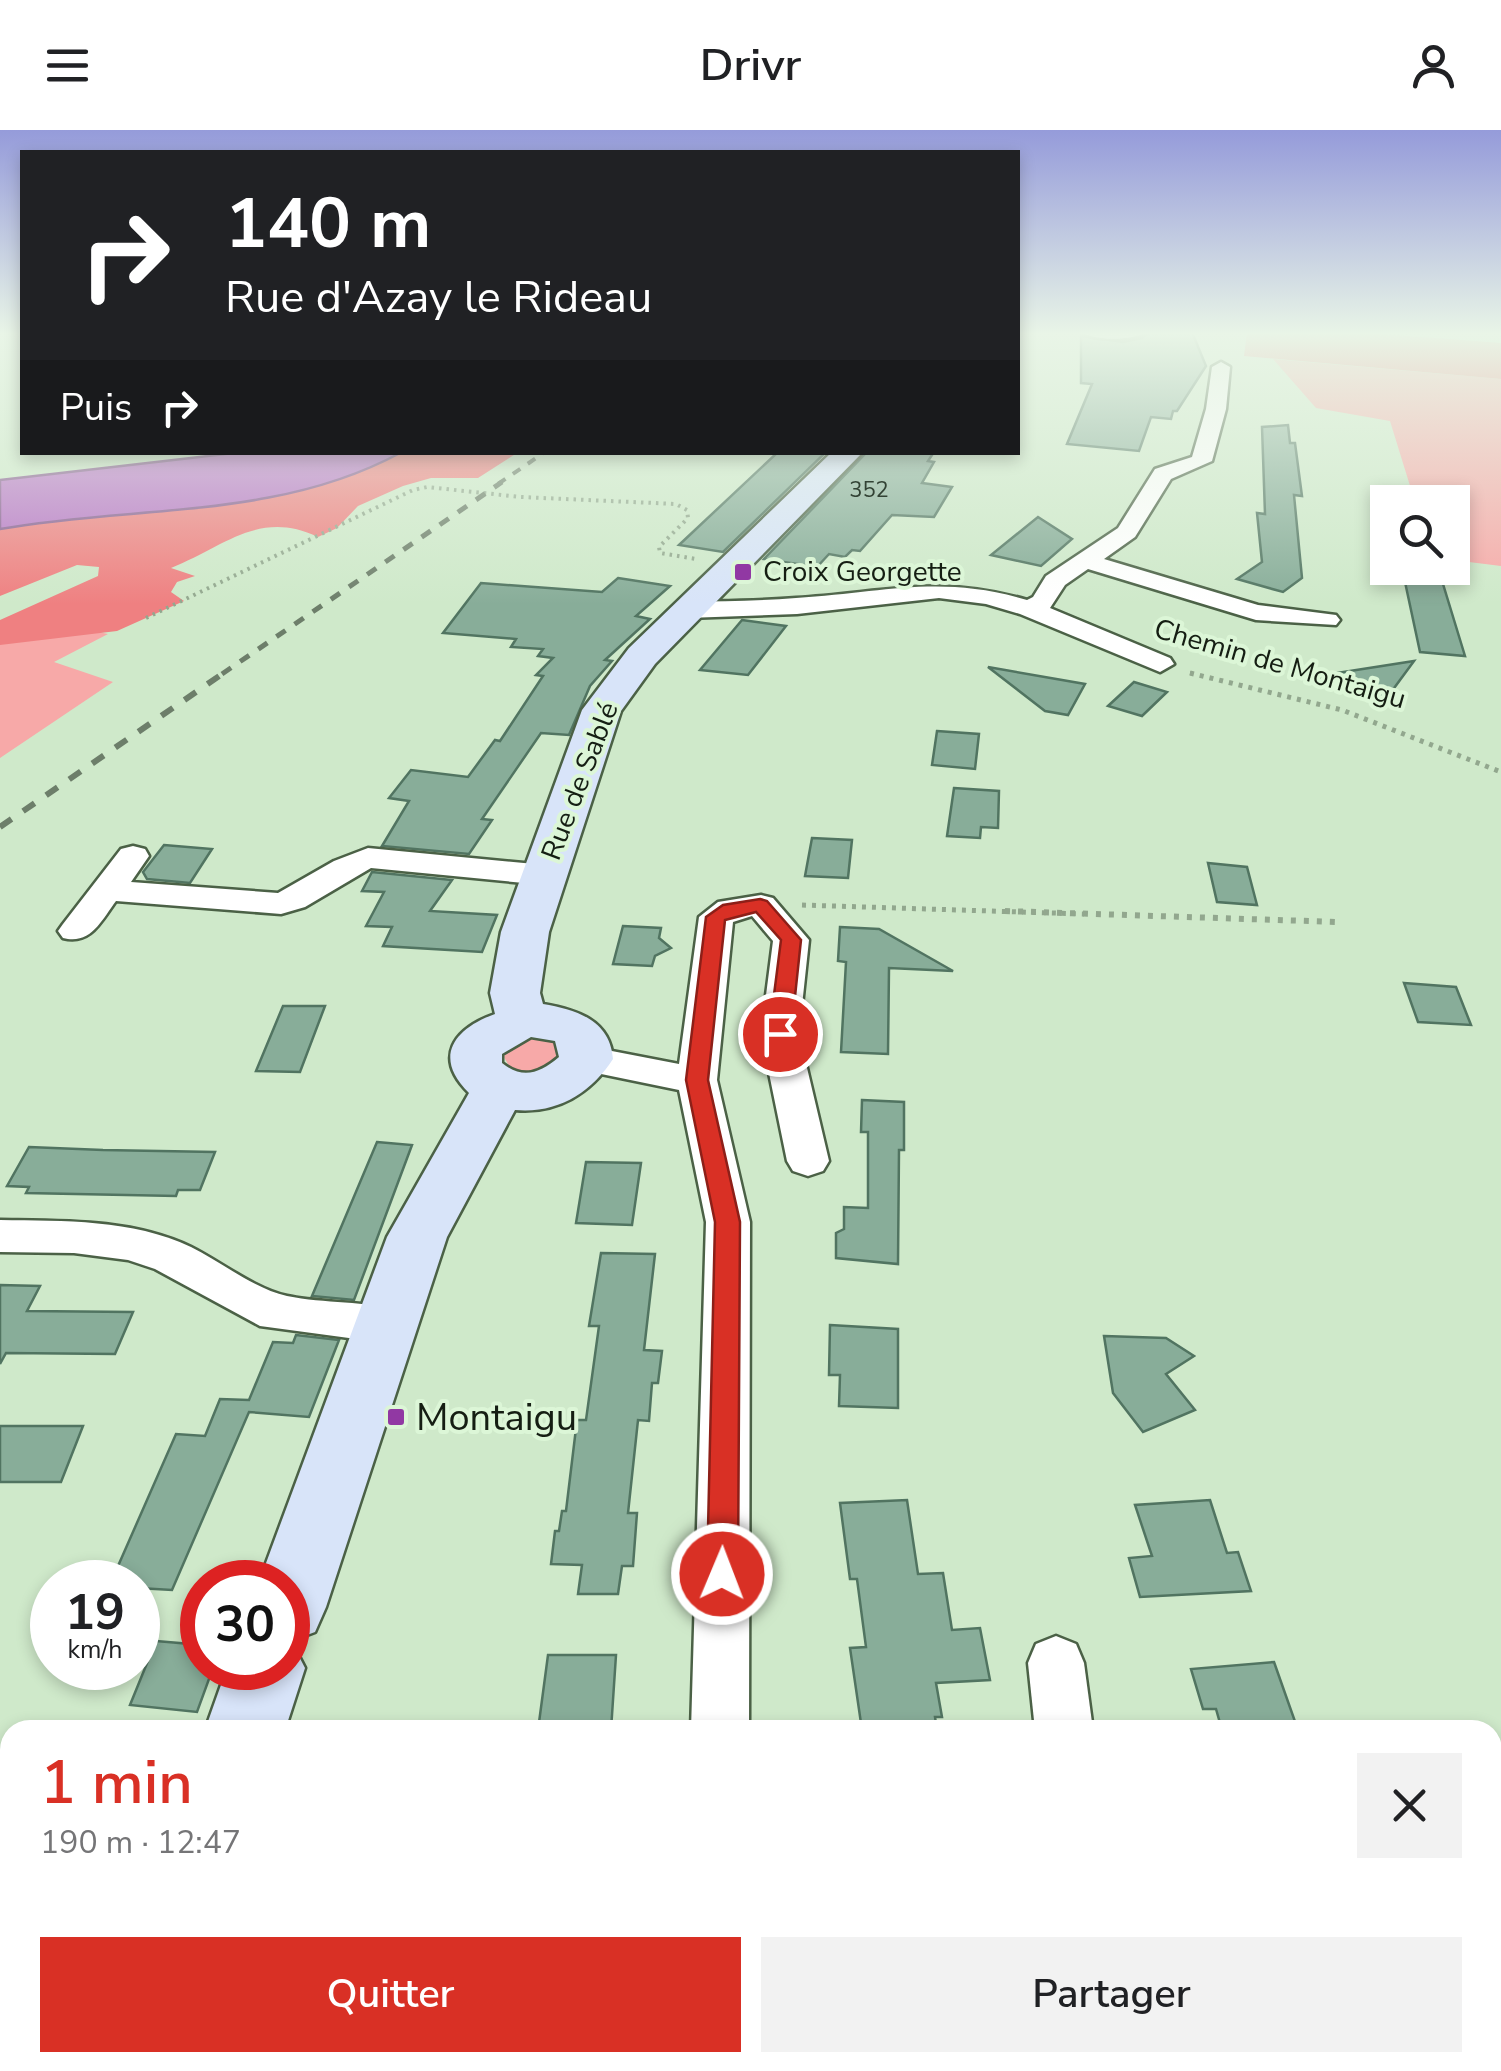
<!DOCTYPE html>
<html lang="fr">
<head>
<meta charset="utf-8">
<style>
  body { margin:0; font-family:"Nunito Sans",sans-serif; background:#f2f2f2; color:#202124; height:100vh; display:flex; flex-direction:column; font-size:38px; white-space:nowrap }
  * { box-sizing:border-box; margin:0 }
  p { font-size:32px; color:#757577 }
  .icon { flex:none; width:55px; height:55px; fill:none; stroke:currentColor; stroke-width:2; stroke-linecap:round; stroke-linejoin:round }
  .map { position:relative; flex:1; overflow:hidden }
  .panel { position:absolute; left:0px; top:1590px; width:1502px; height:352px; display:flex; flex-direction:column; background:#fff; border-radius:30px 30px 0 0; box-shadow:0 5px 15px #0003 }
  .panel>* { flex:none }
  .guide { position:absolute; left:20px; top:20px; width:1000px; height:305px; border-radius:0px; box-shadow:0 5px 15px #0003; background:#202124; color:#fff; overflow:hidden }
  .fabs { position:absolute; left:1370px; top:355px; display:grid; gap:20px }
  .fabs a { display:grid; place-items:center; width:100px; height:100px; border-radius:0px; background:#fff; box-shadow:0 5px 15px #0003; font-size:50px }
  .speed { position:absolute; left:30px; top:1430px; display:flex; gap:20px; font-size:50px; font-weight:700; text-align:center }
  .speed>* { display:grid; place-content:center; width:130px; height:130px; border-radius:50%; background:#fff; box-shadow:0 5px 15px #0003; line-height:1 }
  .speed small { font-size:25px; font-weight:400 }
  .speed .limit { border:15px solid #d22; background:#fff; color:#111 }
  .pin { position:absolute; display:grid; place-items:center; width:85px; height:85px; color:#fff; margin:-42px; border:5px solid #fff; border-radius:50%; box-shadow:0 2px 10px #0007 }
  .me { position:absolute; width:110px; margin:-55px; rotate:1deg; stroke-linejoin:round; filter:drop-shadow(0 0 8px #0008) }
  .turn { display:flex; align-items:center; gap:35px; height:210px; padding:0 40px; font-size:45px }
  .turn .icon { width:130px; height:130px; stroke-width:2.5 }
  .turn b { display:block; font-size:70px; line-height:85px }
  .then { display:flex; align-items:center; height:95px; padding:0 40px; background:#0003; gap:20px; font-size:38px }
  .round { display:grid; place-items:center; flex:none; width:105px; height:105px; border-radius:0px; background:#f2f2f2 }
  .overview { display:flex; align-items:center; justify-content:space-between; height:170px; padding:0 40px }
  h1 { font-size:60px; font-weight:600; line-height:75px; color:#d93025 }
  .button { display:flex; gap:20px; margin-top:auto; padding:20px 40px }
  .button a { flex:1; height:115px; border-radius:0px; background:#d93025; color:#fff; font-size:40px; font-weight:600; line-height:115px; text-align:center }
  .button a+a { background:#f2f2f2; color:#202124 }
  header { display:flex; justify-content:space-between; align-items:center; height:130px; padding:0 40px; background:#fff; font-size:45px; font-weight:600 }
  .map>svg:first-child { display:block }
</style>
</head>
<body>
<header><svg class="icon" aria-label="menu" viewBox="0 0 24 24"><path d="M4 6h16M4 12h16M4 18h16"/></svg>Drivr<svg class="icon" aria-label="person" viewBox="0 0 24 24"><circle cx="12" cy="8" r="4"/><path d="M4 21q1-7 8-7t8 7"/></svg></header>
<div class="map">
<svg width="1501" height="1941" viewBox="0 0 1501 1941">
  <rect width="100%" height="100%" fill="#cfe9ca"/>
  <g fill="#f7a9a8">
    <polygon points="1273,229 1501,249 1501,436 1453,430 1452,372 1415,372 1390,291 1316,278"/>
    <polygon points="52,492 108,504 54,532 113,552 0,628 0,499"/>
    <polygon points="535,907 553,910 563,925 536,944 510,938 504,927 506,921"/>
  </g>
  <g fill="#ef8081">
    <polygon points="1247,202 1357,202 1501,213 1501,249 1244,226"/>
    <path d="M 400,323 L 517,323 L 478,348 L 431,348 L 403,356 L 358,376 L 337,398 L 318,407 C 259,379 224,417 171,438 L 195,446 L 177,452 L 171,462 L 184,471 L 117,501 L 0,515 L 0,490 L 98,446 L 99,437 L 77,435 L 0,466 L 0,399 C 36,393 71,386 107,384 C 210,376 307,373 400,323 Z"/>
  </g>
  <path fill="#b875c6" stroke="#875b90" stroke-width="2.5" d="M 234,323 L 400,323 C 276,390 134,375 0,399 L 0,350 Z"/>
  <g fill="#88ad99" stroke="#517461" stroke-width="2.5">
    <polygon points="1149,202 1192,202 1206,236 1177,281 1173,281 1171,289 1151,287 1139,321 1067,314 1092,254 1081,253 1081,206 1123,212 1142,208"/>
    <polygon points="1288,295 1290,313 1295,313 1302,366 1294,365 1302,448 1283,462 1237,449 1262,432 1257,383 1265,384 1262,297"/>
    <polygon points="778,322 826,322 723,422 679,415"/>
    <polygon points="867,322 934,322 928,331 934,332 922,353 952,357 934,387 892,385 860,421 852,420 845,427 829,424 817,437 764,429"/>
    <polygon points="1038,387 1072,409 1041,436 991,425"/>
    <polygon points="1402,438 1439,441 1465,526 1420,522"/>
    <polygon points="618,448 670,456 636,486 650,489 605,530 612,531 590,556 569,605 541,603 482,689 492,690 469,724 382,716 409,671 389,668 411,640 468,647 495,610 500,611 543,546 536,545 553,528 538,526 543,519 511,517 516,509 443,503 481,453 602,462"/>
    <polygon points="742,490 786,496 748,545 700,540"/>
    <polygon points="1414,531 1386,569 1305,548"/>
    <polygon points="988,537 1085,554 1068,585 1045,581"/>
    <polygon points="1134,552 1167,562 1142,586 1108,576"/>
    <polygon points="937,601 979,604 975,639 932,635"/>
    <polygon points="954,658 999,661 998,698 981,697 980,708 947,706"/>
    <polygon points="812,708 852,710 848,748 805,746"/>
    <polygon points="164,715 212,719 190,753 147,749 143,742"/>
    <polygon points="1208,733 1247,737 1257,775 1217,772"/>
    <polygon points="372,742 452,750 430,781 497,785 482,822 383,816 392,797 366,796 384,762 362,761"/>
    <polygon points="623,796 661,798 659,808 671,818 655,826 652,836 613,834"/>
    <polygon points="840,797 879,799 953,841 889,838 888,924 841,922 846,832 838,831"/>
    <polygon points="1404,853 1456,857 1471,895 1418,892"/>
    <polygon points="283,876 325,876 300,942 256,941"/>
    <polygon points="862,970 904,972 904,1020 899,1020 898,1134 836,1128 836,1103 844,1099 844,1077 868,1078 868,1002 861,1002"/>
    <polygon points="377,1012 412,1015 354,1170 312,1166"/>
    <polygon points="29,1017 103,1020 215,1022 200,1060 178,1060 176,1066 26,1063 29,1057 7,1056"/>
    <polygon points="586,1032 641,1033 632,1095 576,1093"/>
    <polygon points="601,1123 655,1124 644,1220 662,1221 658,1253 652,1253 649,1291 638,1290 628,1383 637,1383 633,1436 622,1436 618,1464 578,1464 582,1435 551,1434 555,1401 559,1401 562,1381 566,1381 577,1290 586,1290 599,1196 589,1196"/>
    <polygon points="0,1155 40,1156 27,1181 133,1182 115,1224 6,1223 0,1234"/>
    <polygon points="830,1195 898,1199 898,1278 839,1276 840,1245 829,1245"/>
    <polygon points="296,1205 339,1210 309,1287 249,1282 172,1460 138,1458 138,1452 111,1452 176,1304 205,1306 220,1269 249,1270 273,1212 293,1213"/>
    <polygon points="1104,1206 1166,1208 1194,1226 1166,1244 1195,1280 1143,1302 1113,1263"/>
    <polygon points="0,1296 83,1296 61,1352 0,1352"/>
    <polygon points="907,1370 918,1444 943,1443 952,1500 980,1498 990,1550 936,1553 942,1587 935,1587 937,1600 862,1600 850,1518 866,1517 857,1449 850,1449 840,1373"/>
    <polygon points="1210,1370 1227,1423 1238,1422 1251,1461 1140,1467 1129,1428 1152,1426 1135,1375"/>
    <polygon points="156,1511 202,1515 202,1538 213,1538 197,1582 130,1575"/>
    <polygon points="548,1525 616,1525 611,1600 538,1600"/>
    <polygon points="1274,1532 1298,1600 1222,1600 1216,1579 1203,1579 1191,1539"/>
  </g>
  <g fill="none" stroke-linecap="round" stroke-linejoin="round">
    <g stroke="#4b6146" stroke-width="5">
      <g id="street">
        <path d="M 1081,202 L 1146,202 C 1133,211 1094,211 1081,202 Z"/>
        <path d="M 1221,232 L 1230,237 L 1226,279 L 1212,331 L 1171,349 L 1135,407 L 1104,429 L 1258,475 L 1336,485 L 1340,490 L 1336,495 L 1256,490 L 1088,439 L 1065,455 L 1050,478 L 1170,528 L 1174,534 L 1160,542 L 1020,484 L 986,474 L 939,468 L 797,484 L 687,488 L 674,480 L 687,472 C 723,471 760,471 796,468 C 883,463 939,444 1027,470 L 1033,467 L 1046,446 L 1118,398 L 1155,339 L 1192,327 L 1206,279 L 1212,237 Z"/>
        <path d="M 133,716 L 145,719 L 149,726 L 131,752 L 278,763 L 334,731 L 368,718 L 545,735 L 557,738 L 562,745 L 557,752 L 545,755 L 371,738 L 305,777 L 281,784 L 116,771 C 101,791 91,815 63,808 L 58,801 L 63,794 L 121,719 Z"/>
        <polygon points="761,765 773,768 809,810 799,904 829,1031 823,1041 808,1046 793,1041 787,1031 761,904 773,811 752,786 733,792 717,950 750,1092 749,1600 691,1600 706,1092 679,960 572,938 567,929 572,920 586,916 679,934 699,787 718,772"/>
        <path d="M 0,1090 C 64,1091 132,1089 191,1117 C 221,1132 255,1159 287,1166 C 325,1174 365,1170 402,1182 L 409,1195 L 402,1208 L 386,1213 L 260,1196 L 155,1139 L 128,1130 L 74,1123 L 0,1122 Z"/>
        <polygon points="1056,1506 1076,1514 1084,1533 1093,1600 1035,1600 1028,1533 1036,1514"/>
        <rect x="680" y="1932" width="68" height="9"/>
        <polygon points="954,1932 1030,1932 1026,1941 951,1941"/>
      </g>
    </g>
    <g stroke="#4b6146" stroke-width="5">
      <g id="secondary">
        <path d="M 832,322 L 863,322 L 655,534 L 621,581 L 549,802 L 540,863 L 543,874 C 577,880 610,890 613,929 C 591,963 557,984 515,980 L 447,1107 L 326,1477 L 315,1502 L 291,1511 L 305,1538 L 285,1600 L 205,1600 L 227,1538 L 288,1538 L 288,1452 L 259,1452 L 387,1107 L 469,963 C 433,928 453,899 495,884 L 490,863 L 501,802 L 582,580 L 629,518 ZM 531,907 L 555,911 L 559,927 C 540,943 523,950 502,933 L 502,924 Z"/>
        <polygon points="81,1932 175,1932 172,1941 78,1941"/>
      </g>
    </g>
    <g stroke="#92a78e" stroke-width="4" stroke-dasharray="2.5 5" stroke-linecap="butt">
      <polyline points="146,488 413,360 427,357 521,367 676,374 687,380 688,388 659,417 660,423 696,429"/>
      <polyline points="1190,543 1196,544"/>
    </g>
    <g stroke="#92a78e" stroke-width="5" stroke-dasharray="4 6" stroke-linecap="butt">
      <polyline points="1190,543 1342,580 1501,642"/>
      <polyline points="802,775 1084,784"/>
    </g>
    <polyline stroke="#92a78e" stroke-width="6" stroke-dasharray="5 8" stroke-linecap="butt" points="1005,781 1338,792"/>
    <use href="#street" fill="#fff" fill-rule="evenodd"/>
    <use href="#secondary" fill="#d8e4f9" fill-rule="evenodd"/>
    <polyline stroke="#6d7e6a" stroke-width="4" stroke-dasharray="9 9" stroke-linecap="butt" points="498,354 545,322"/>
    <polyline stroke="#6d7e6a" stroke-width="5" stroke-dasharray="11 11" stroke-linecap="butt" points="222,544 502,352"/>
    <polyline stroke="#6d7e6a" stroke-width="6" stroke-dasharray="14 14" stroke-linecap="butt" points="0,697 225,542"/>
  </g>
  <linearGradient id="sky" x2="0" y2="1"><stop stop-color="#959bda"/><stop offset="0.43" stop-color="#e9f5e7"/><stop offset="1" stop-color="#e9f5e7" stop-opacity="0"/></linearGradient>
  <rect width="1501" height="474" fill="url(#sky)"/>
  <polygon fill="#d93025" stroke="#8d1f18" stroke-width="2.5" points="760,769 767,771 801,810 791,904 780,911 769,904 781,810 756,782 725,790 708,950 740,1092 738,1444 733,1454 722,1458 711,1454 707,1444 715,1092 686,950 706,787 723,775"/>
  <g fill="#9138a3" stroke="#dcf6d7" stroke-width="4">
    <rect x="733" y="432" width="20" height="20" rx="5"/>
    <rect x="386" y="1277" width="20" height="20" rx="5"/>
  </g>
  <g text-anchor="middle" dominant-baseline="central" stroke-width="8" stroke-linejoin="round" paint-order="stroke">
    <g font-size="22" fill="#324234">
      <text x="869" y="360">352</text>
    </g>
    <g font-size="28" fill="#151e13" stroke="#dcf6d7" text-anchor="start">
      <text x="763" y="442">Croix Georgette</text>
    </g>
    <g font-size="28" fill="#151e13" stroke="#dcf6d7">
      <text transform="translate(1280 534) rotate(16)">Chemin de Montaigu</text>
      <text transform="translate(580 651) rotate(-69)">Rue de Sablé</text>
    </g>
    <g font-size="38" fill="#151e13" stroke="#dcf6d7" text-anchor="start">
      <text x="416" y="1287">Montaigu</text>
    </g>
  </g>
</svg>
<div class="fabs">
<a><svg class="icon" aria-label="search" viewBox="0 0 24 24"><circle cx="10" cy="10" r="6"/><path d="M15 15l6 6"/></svg></a>
</div>
<div class="speed"><div>19<small>km/h</small></div><div class="limit">30</div></div>
<div class="pin" style="left:780px;top:904px;background:#d93025"><svg class="icon" aria-label="arrive" viewBox="0 0 24 24"><path d="M6 21V4h12l-3 4 3 4H6"/></svg></div>
<svg class="me" style="left:722px;top:1444px" viewBox="-20 -20 40 40"><circle r="17" fill="#d93025" stroke="#fff" stroke-width="3"/><path d="M0-11L8 9 0 5-8 9z" fill="#fff"/></svg>
<div class="guide">
<div class="turn"><svg class="icon" aria-label="right" viewBox="0 0 24 24"><path d="M7 20v-9h11M14 6l5 5-5 5"/></svg><div><b>140 m</b>Rue d'Azay le Rideau</div></div>
<div class="then">Puis<svg class="icon" aria-label="right" viewBox="0 0 24 24"><path d="M7 20v-9h11M14 6l5 5-5 5"/></svg></div>
</div>
<section class="panel">
<div class="overview"><div><h1>1 min</h1><p>190 m · 12:47</p></div><a class="round"><svg class="icon" aria-label="close" viewBox="0 0 24 24"><path d="M6 6l12 12M18 6L6 18"/></svg></a></div>
<div class="button"><a>Quitter</a><a>Partager</a></div>
</section>
</div>
</body>
</html>
